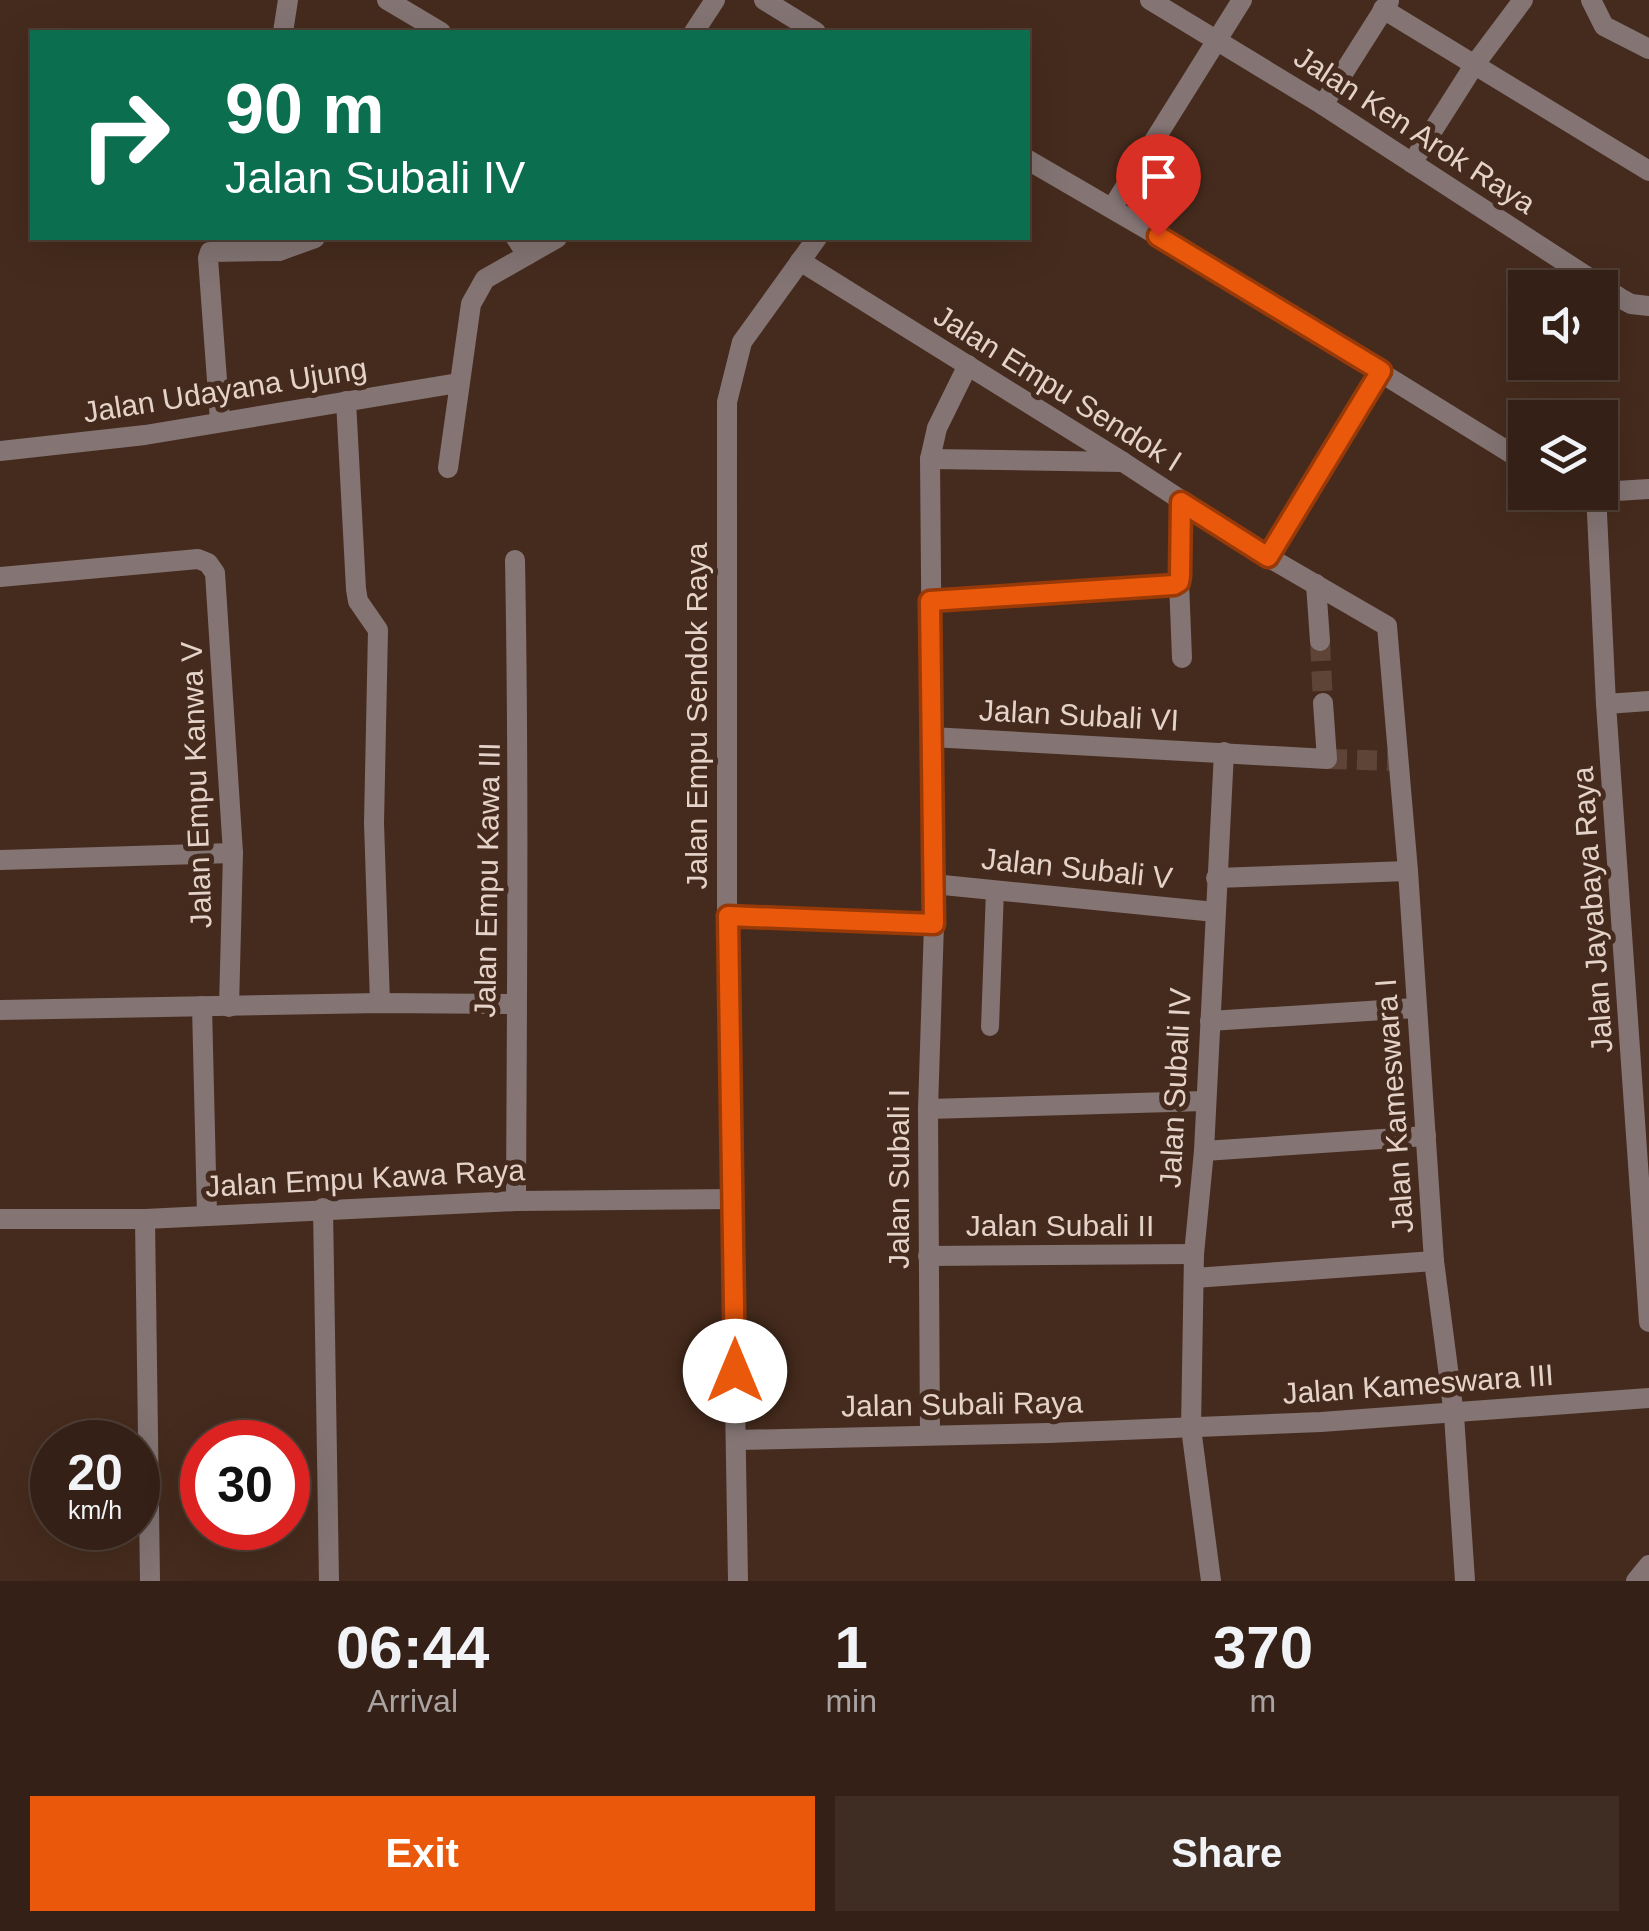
<!DOCTYPE html>
<html lang="en">
<head>
<meta charset="utf-8">
<style>
  body { margin:0; font-family:Arial,sans-serif; background:#3f2d23; color:#f1f3f6; height:100vh; display:flex; flex-direction:column; font-size:38px; white-space:nowrap }
  * { box-sizing:border-box; margin:0 }
  p { font-size:32px; color:#a9a3a1 }
  .icon { flex:none; width:55px; height:55px; fill:none; stroke:currentColor; stroke-width:2; stroke-linecap:round; stroke-linejoin:round }
  .map { position:relative; height:1581px; overflow:hidden }
  .side { display:flex; flex-direction:column; background:#342016; flex:1 }
  .side>* { flex:none }
  .top-card { position:absolute; left:30px; top:30px; width:1000px; height:210px; border-radius:0px; box-shadow:0 10px 40px #0002,0 0 0 2px #4e3e35; background:#0b6e4f; color:#fff; overflow:hidden }
  .fabs { position:absolute; left:1508px; top:270px; display:grid; gap:20px }
  .fabs a { display:grid; place-items:center; width:110px; height:110px; border-radius:0px; background:#342016; box-shadow:0 10px 40px #0002,0 0 0 2px #4e3e35; font-size:50px }
  .speed { position:absolute; left:30px; top:1420px; display:flex; gap:20px; font-size:50px; font-weight:700; text-align:center }
  .speed>* { display:grid; place-content:center; width:130px; height:130px; border-radius:50%; background:#342016; box-shadow:0 10px 40px #0002,0 0 0 2px #4e3e35; line-height:1 }
  .speed small { font-size:25px; font-weight:400 }
  .speed .limit { border:15px solid #d22; background:#fff; color:#111 }
  .pin { position:absolute; display:grid; place-items:center; width:85px; height:85px; color:#fff; margin:-102px -42px; border-radius:50% 50% 50% 0; rotate:-45deg; box-shadow:0 0 10px #0007 }
  .pin .icon { rotate:45deg }
  .me { position:absolute; width:110px; margin:-55px; rotate:0deg; stroke-linejoin:round; filter:drop-shadow(0 0 8px #0008) }
  .turn { display:flex; align-items:center; gap:35px; height:210px; padding:0 30px; font-size:45px }
  .turn .icon { width:130px; height:130px; stroke-width:2.5 }
  .turn b { display:block; font-size:70px; line-height:85px }
  .eta { display:flex; justify-content:space-evenly; align-items:center; height:170px; text-align:center }
  .eta b { font-size:60px; font-weight:800; line-height:70px }
  .primary-button { display:flex; gap:20px; margin-top:auto; padding:20px 30px }
  .primary-button a { flex:1; height:115px; border-radius:0px; background:#ea580c; color:#fff; font-size:40px; font-weight:800; line-height:115px; text-align:center }
  .primary-button a+a { background:#3f2d23; color:#f1f3f6 }
  .map>svg:first-child { display:block }
</style>
</head>
<body>
<div class="map">
<svg width="1649" height="1581" viewBox="0 0 1649 1581">
  <rect width="100%" height="100%" fill="#452b1d"/>
  <g fill="none" stroke-linecap="round" stroke-linejoin="round">
    <g stroke="#5d4437" stroke-width="20" stroke-dasharray="20 10" stroke-linecap="butt">
      <polyline points="1320,641 1323,703"/>
      <polyline points="1327,759 1399,761"/>
    </g>
    <polyline stroke="#847474" stroke-width="18" points="990,1027 995,890"/>
    <g stroke="#847474" stroke-width="20">
      <polyline points="387,0 441,32"/>
      <polyline points="1150,0 1323,105 1620,298 1631,304 1649,306"/>
      <polyline points="1591,0 1604,26 1649,49"/>
      <polyline points="1383,9 1649,171"/>
      <polyline points="283,32 288,0"/>
      <polyline points="694,32 715,0"/>
      <polyline points="1323,105 1389,1"/>
      <polyline points="1412,163 1475,64 1523,0"/>
      <polyline points="1112,208 1242,0"/>
      <polyline points="516,238 527,255"/>
      <polyline points="800,261 1123,462 1268,557 1387,626 1408,871 1434,1261 1454,1415 1465,1581"/>
      <polyline points="346,401 356,589 358,601 378,630 374,823 380,1003"/>
      <polyline points="220,421 208,258 210,252 279,251 315,238"/>
      <polyline points="0,451 145,435 458,383"/>
      <polyline points="930,459 1123,462"/>
      <polyline points="448,468 471,304 485,279 557,238"/>
      <polyline points="1596,492 1606,704 1649,1322"/>
      <polyline points="1181,502 1179,582 1182,658"/>
      <polyline points="1268,557 1381,371"/>
      <path d="M 515,560 C 519,774 517,987 516,1201"/>
      <polyline points="0,577 198,559 208,563 215,573 233,853 229,1007"/>
      <polyline points="1316,584 1320,641"/>
      <polyline points="930,601 1162,587 1179,582"/>
      <polyline points="1606,704 1649,701"/>
      <polyline points="931,737 1327,759 1323,703"/>
      <polyline points="0,860 233,853"/>
      <polyline points="1216,878 1408,871"/>
      <polyline points="933,884 1215,912"/>
      <polyline points="727,916 934,924"/>
      <polyline points="202,1006 207,1215"/>
      <polyline points="0,1010 380,1003 515,1004"/>
      <polyline points="1210,1021 1415,1008"/>
      <polyline points="928,1109 1205,1101"/>
      <polyline points="1204,1151 1426,1136"/>
      <polyline points="323,1208 329,1581"/>
      <polyline points="0,1219 145,1219 516,1201 734,1199"/>
      <polyline points="145,1219 150,1581"/>
      <polyline points="928,1256 1194,1254"/>
      <polyline points="1194,1278 1434,1261"/>
      <polyline points="930,1435 928,1109 934,924 930,459 937,428 968,365"/>
      <polyline points="736,1440 1049,1433 1321,1422 1649,1398"/>
      <polyline points="738,1581 727,916 727,402 742,342 817,238"/>
      <polyline points="1211,1581 1191,1428 1194,1254 1204,1151 1224,752"/>
      <polyline points="1636,1581 1649,1565"/>
    </g>
    <g stroke="#847474" stroke-width="20">
      <polyline points="764,0 816,32"/>
      <polyline points="1028,160 1181,249 1525,462"/>
      <polyline points="1600,492 1649,489"/>
    </g>
  </g>
  <g fill="none" stroke-linecap="round" stroke-linejoin="round">
    <g stroke="#983908" stroke-width="25">
      <polyline id="route" points="735,1371 728,916 934,924 930,601 1174,585 1179,582 1180,576 1181,502 1268,557 1381,371 1158,236"/>
    </g>
    <use href="#route" stroke="#ea580c" stroke-width="18"/>
  </g>
  <g text-anchor="middle" dominant-baseline="central" stroke-width="10" stroke-linejoin="round" paint-order="stroke">
    <g font-size="30" fill="#e5d3ca" stroke="#452b1d">
      <text transform="translate(1415 130) rotate(33)">Jalan Ken Arok Raya</text>
      <text transform="translate(1058 388) rotate(32)">Jalan Empu Sendok I</text>
      <text transform="translate(225 390) rotate(-9)">Jalan Udayana Ujung</text>
      <text transform="translate(1079 715) rotate(3)">Jalan Subali VI</text>
      <text transform="translate(696 716) rotate(-90)">Jalan Empu Sendok Raya</text>
      <text transform="translate(196 785) rotate(-92)">Jalan Empu Kanwa V</text>
      <text transform="translate(1077 868) rotate(6)">Jalan Subali V</text>
      <text transform="translate(487 880) rotate(-89)">Jalan Empu Kawa III</text>
      <text transform="translate(1592 910) rotate(-94)">Jalan Jayabaya Raya</text>
      <text transform="translate(1175 1088) rotate(-87)">Jalan Subali IV</text>
      <text transform="translate(1394 1106) rotate(-94)">Jalan Kameswara I</text>
      <text transform="translate(365 1178) rotate(-3)">Jalan Empu Kawa Raya</text>
      <text transform="translate(898 1179) rotate(-90)">Jalan Subali I</text>
      <text x="1060" y="1225">Jalan Subali II</text>
      <text transform="translate(1418 1384) rotate(-4)">Jalan Kameswara III</text>
      <text transform="translate(962 1404) rotate(-1)">Jalan Subali Raya</text>
    </g>
  </g>
</svg>
<div class="fabs">
<a><svg class="icon" aria-label="sound" viewBox="0 0 24 24"><path d="M4 9h4l5-4v14l-5-4H4zM17 9q2 3 0 6"/></svg></a>
<a><svg class="icon" aria-label="layers" viewBox="0 0 24 24"><path d="M12 4l9 5-9 5-9-5zM3 14l9 5 9-5"/></svg></a>
</div>
<div class="speed"><div>20<small>km/h</small></div><div class="limit">30</div></div>
<div class="pin" style="left:1158px;top:236px;background:#d93025"><svg class="icon" aria-label="arrive" viewBox="0 0 24 24"><path d="M6 21V4h12l-3 4 3 4H6"/></svg></div>
<svg class="me" style="left:735px;top:1371px" viewBox="-20 -20 40 40"><circle r="19" fill="#fff"/><path d="M0-13L10 11 0 6-10 11z" fill="#ea580c"/></svg>
<div class="top-card">
<div class="turn"><svg class="icon" aria-label="right" viewBox="0 0 24 24"><path d="M7 20v-9h11M14 6l5 5-5 5"/></svg><div><b>90 m</b>Jalan Subali IV</div></div>
</div>
</div>
<section class="side">
<div class="eta">
<div><b>06:44</b><p>Arrival</p></div>
<div><b>1</b><p>min</p></div>
<div><b>370</b><p>m</p></div>
</div>
<div class="primary-button"><a>Exit</a><a>Share</a></div>
</section>
</body>
</html>
